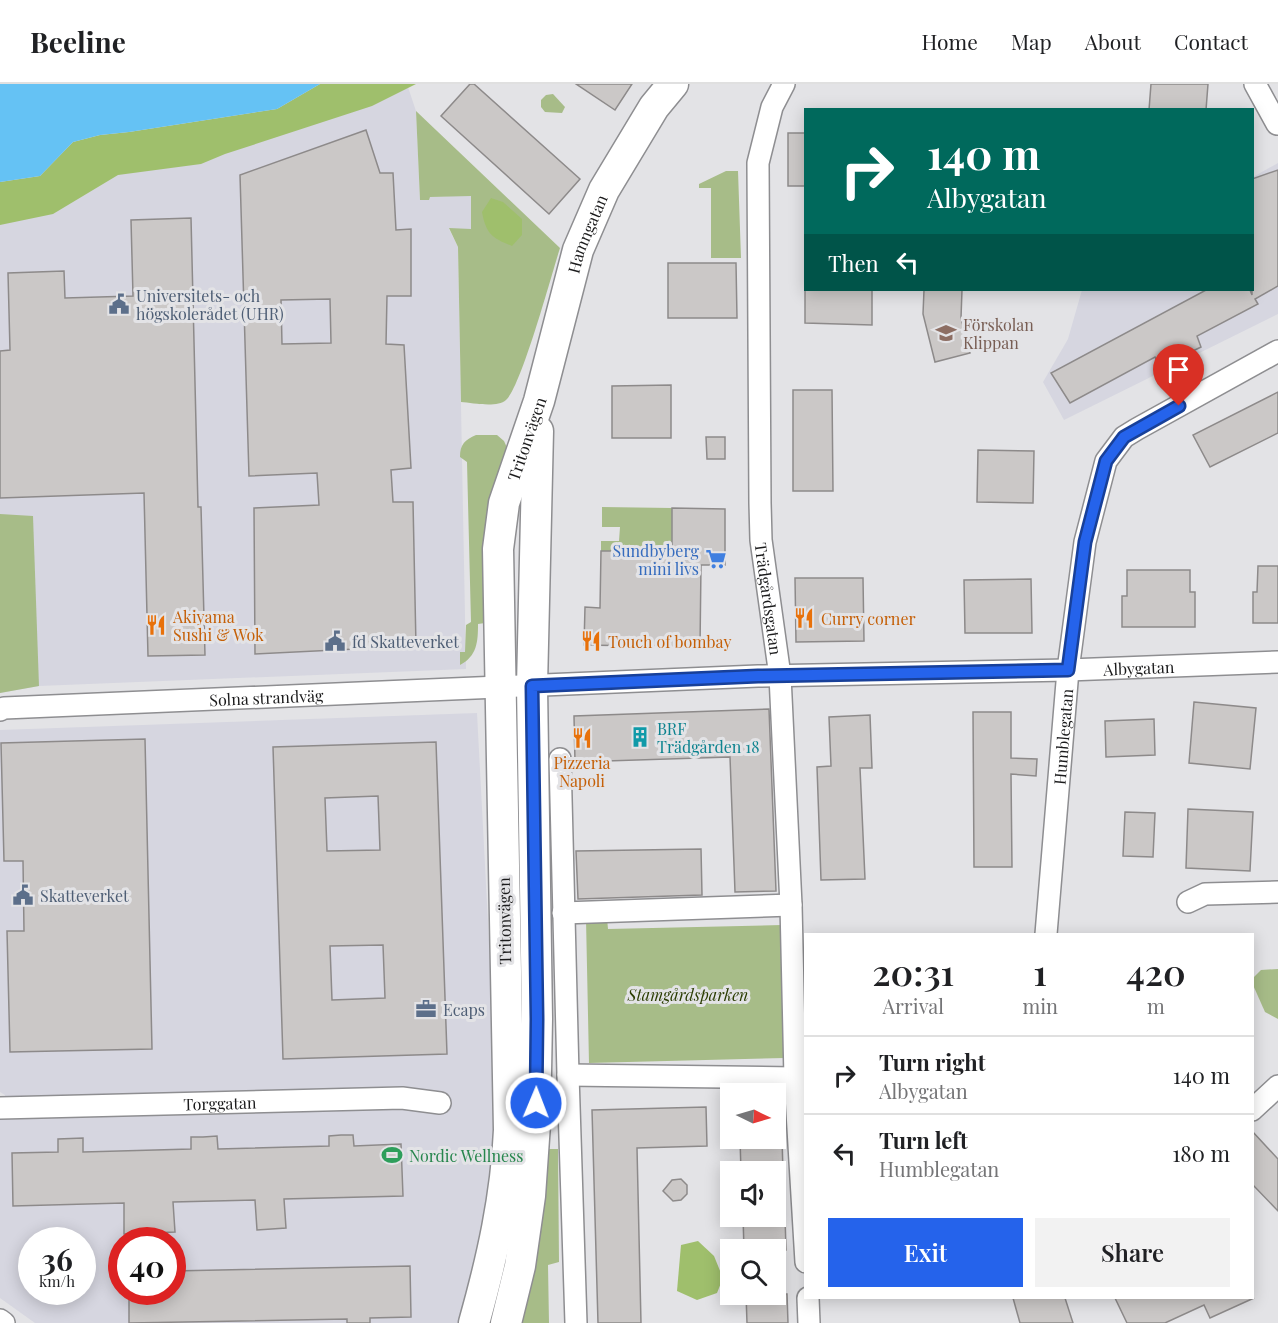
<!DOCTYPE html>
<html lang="en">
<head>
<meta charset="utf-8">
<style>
  body { margin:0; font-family:"Playfair Display",serif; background:#f2f2f2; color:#202124; height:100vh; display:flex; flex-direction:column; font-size:22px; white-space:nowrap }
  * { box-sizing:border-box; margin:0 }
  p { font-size:20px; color:#757577 }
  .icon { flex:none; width:33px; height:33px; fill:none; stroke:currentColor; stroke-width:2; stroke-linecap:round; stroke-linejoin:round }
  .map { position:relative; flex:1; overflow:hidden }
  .sheet { position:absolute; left:804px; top:849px; width:450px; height:366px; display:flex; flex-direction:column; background:#fff; border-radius:0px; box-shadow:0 3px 15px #0003 }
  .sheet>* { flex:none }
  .hud { position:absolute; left:804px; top:24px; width:450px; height:183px; border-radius:0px; box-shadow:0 3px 15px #0003; background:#00695c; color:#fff; overflow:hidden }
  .needle { width:39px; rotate:95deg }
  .controls { position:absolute; left:720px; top:999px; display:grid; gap:12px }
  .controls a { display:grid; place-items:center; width:66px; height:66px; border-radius:0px; background:#fff; box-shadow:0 3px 15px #0003; font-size:30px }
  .speed { position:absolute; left:18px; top:1143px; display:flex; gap:12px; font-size:30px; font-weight:700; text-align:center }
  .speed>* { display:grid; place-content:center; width:78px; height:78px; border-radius:50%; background:#fff; box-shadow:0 3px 15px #0003; line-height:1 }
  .speed small { font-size:15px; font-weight:400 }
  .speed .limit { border:9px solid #d22; background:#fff; color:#111 }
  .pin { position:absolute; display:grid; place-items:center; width:51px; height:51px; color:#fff; margin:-62px -26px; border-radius:50% 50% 50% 0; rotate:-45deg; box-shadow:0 0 6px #0007 }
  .pin .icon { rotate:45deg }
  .me { position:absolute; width:66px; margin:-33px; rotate:1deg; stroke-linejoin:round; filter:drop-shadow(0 0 4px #0008) }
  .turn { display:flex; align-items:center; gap:21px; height:126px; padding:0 24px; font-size:27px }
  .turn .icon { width:78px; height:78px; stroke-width:2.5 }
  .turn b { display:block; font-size:42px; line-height:51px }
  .then { display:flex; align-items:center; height:57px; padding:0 24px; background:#0003; gap:12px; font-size:22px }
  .eta { display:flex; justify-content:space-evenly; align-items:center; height:102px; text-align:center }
  .eta b { font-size:36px; font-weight:600; line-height:42px }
  .button { display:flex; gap:12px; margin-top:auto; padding:12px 24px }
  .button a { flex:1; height:69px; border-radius:0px; background:#2563eb; color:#fff; font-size:24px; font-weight:600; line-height:69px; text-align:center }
  .button a+a { background:#f2f2f2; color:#202124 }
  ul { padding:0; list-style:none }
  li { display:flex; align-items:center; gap:18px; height:78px; padding:0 24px; border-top:2px solid #e0e0e0 }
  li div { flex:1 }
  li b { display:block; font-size:22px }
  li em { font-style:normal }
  header { display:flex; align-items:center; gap:36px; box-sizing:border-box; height:84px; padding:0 30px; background:#fff; border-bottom:2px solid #e0e0e0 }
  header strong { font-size:28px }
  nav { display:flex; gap:33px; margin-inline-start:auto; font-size:21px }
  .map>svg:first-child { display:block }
</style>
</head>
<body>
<header>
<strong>Beeline</strong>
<nav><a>Home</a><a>Map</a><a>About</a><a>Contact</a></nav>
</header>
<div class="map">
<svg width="1278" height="1239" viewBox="0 0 1278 1239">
  <rect width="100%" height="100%" fill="#e3e3e6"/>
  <g fill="#d6d6e0" fill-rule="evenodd">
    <polygon points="320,0 407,0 416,27 420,116 430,113 471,111 471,145 449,145 458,163 466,585 39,602 0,609 0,98 40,92 73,58 277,25"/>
    <polygon points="1278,79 1278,230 1064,336 1043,298 1068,255 1082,206 1252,206 1253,93"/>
    <path d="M 477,629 L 497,1010 L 497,1079 L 470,1213 L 459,1239 L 35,1239 L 0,1214 L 0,1020 L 5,1019 L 5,1011 L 0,1008 L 0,646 ZM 32,1156 L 82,1156 L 82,1208 L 32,1208 ZM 122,1156 L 172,1156 L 172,1208 L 122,1208 Z"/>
  </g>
  <g fill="#a7bc88">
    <polygon points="553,10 565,23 562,29 545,28 541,23 541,16 546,11"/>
    <path d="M 416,27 L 560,164 C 552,189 521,304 506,316 C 497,324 473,319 461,318 L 458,163 L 449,144 L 471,145 L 471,112 L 430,113 L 429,116 L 420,116 Z"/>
    <polygon points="726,87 738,87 741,174 711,174 711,104 699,104 699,100"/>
    <path d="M 476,351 L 497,351 L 504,357 L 509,368 L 485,539 L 478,540 C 478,558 477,572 460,581 L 460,568 L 465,568 L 466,541 L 471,538 L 467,378 L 460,373 C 460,360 465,356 476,351 Z"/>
    <polygon points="602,423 672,424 672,467 601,467 601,457 619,457 620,443 602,443"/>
    <polygon points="0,430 33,432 39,602 0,609"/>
    <polygon points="607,834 608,845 782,841 784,974 589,979 586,835"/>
    <polygon points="1278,885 1278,935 1265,928 1253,901 1253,894 1261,886"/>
    <polygon points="549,1065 558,1065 559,1178 548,1181 549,1239 517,1239 543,1114"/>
  </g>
  <g fill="#9fbf6c">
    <polygon points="320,0 416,0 372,22 225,70 201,80 118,91 53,130 0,141 0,98 40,92 73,58 100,51 129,48 277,25"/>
    <path d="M 491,114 L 503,118 L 522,135 L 522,151 L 512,162 C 492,154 486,150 482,128 Z"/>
    <polygon points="698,1157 714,1172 723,1194 717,1209 697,1216 677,1207 681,1161"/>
  </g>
  <polygon fill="#65c2f4" points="0,0 320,0 277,25 129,48 100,51 73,58 40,92 0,98"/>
  <g fill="#cbc8c7" stroke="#8d8a8a" stroke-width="1.5" fill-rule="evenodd">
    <polygon points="470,0 474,0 580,95 549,130 441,32"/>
    <polygon points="576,0 632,0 615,26"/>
    <polygon points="1151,0 1208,0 1206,26 1149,26"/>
    <path d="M 366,46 L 380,89 L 393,89 L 396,146 L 411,145 L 411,212 L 387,212 L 386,260 L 404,261 L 411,384 L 391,386 L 393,418 L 413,418 L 416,562 L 255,570 L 254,424 L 319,421 L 317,389 L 249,392 L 240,91 ZM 330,215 L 331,259 L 282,260 L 281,216 Z"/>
    <rect x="788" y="49" width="18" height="53"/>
    <polygon points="1278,86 1278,202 1255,215 1258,220 1197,252 1201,263 1160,283 1155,273 1070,319 1051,289 1206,206 1250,206 1252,211 1252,95"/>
    <polygon points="191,134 198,423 201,423 205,571 148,572 144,409 0,414 0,267 10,266 8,189 64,187 65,214 133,212 131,136"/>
    <polygon points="668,179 736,179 737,234 668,234"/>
    <polygon points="805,206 872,206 872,241 805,239"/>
    <polygon points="924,206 962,206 961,234 970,269 935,278 923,230"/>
    <polygon points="671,301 671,354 612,354 612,302"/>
    <polygon points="793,306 832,306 833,407 793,407"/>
    <polygon points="1278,308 1278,349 1210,383 1193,351"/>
    <polygon points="706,353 725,353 725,375 707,375"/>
    <polygon points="978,366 1034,367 1033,419 977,418"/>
    <polygon points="672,424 725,425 725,481 701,481 700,563 584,561 585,523 600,524 601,467 672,467"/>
    <polygon points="1258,482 1278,482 1278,539 1253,539 1253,508 1257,508"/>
    <polygon points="1127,486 1190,486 1190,508 1195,508 1195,543 1122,543 1122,512 1127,512"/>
    <polygon points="795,494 863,494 864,557 796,558"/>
    <polygon points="1031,495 1032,549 965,549 964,496"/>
    <polygon points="1194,618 1256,624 1250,685 1189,679"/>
    <polygon points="769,625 776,807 735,808 730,673 575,678 574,632"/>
    <polygon points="973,628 1011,628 1011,674 1037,675 1036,692 1011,690 1012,783 974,783"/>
    <polygon points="870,631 872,684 860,684 865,795 821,796 817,683 831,682 829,633"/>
    <polygon points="1154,635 1155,671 1106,673 1105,637"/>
    <polygon points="145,655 152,965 10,968 7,847 24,847 23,777 4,777 1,659"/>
    <path d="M 436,658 L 447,970 L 283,975 L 273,663 ZM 378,712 L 380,766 L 327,767 L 325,714 ZM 383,861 L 385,914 L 332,916 L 330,862 Z"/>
    <polygon points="1188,725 1253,728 1250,787 1186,784"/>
    <polygon points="1125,728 1155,729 1153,773 1123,772"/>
    <polygon points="701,765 702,811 578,815 576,767"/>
    <polygon points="706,1023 707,1062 637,1064 641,1239 598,1239 592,1026"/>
    <polygon points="1252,1047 1278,1075 1278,1127 1252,1100"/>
    <polygon points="341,1051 353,1051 354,1062 401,1060 403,1112 284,1115 286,1144 257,1146 255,1116 173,1118 175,1148 124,1150 124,1119 13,1122 12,1069 58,1068 58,1055 83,1054 83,1068 191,1065 191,1053 203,1053 217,1052 218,1065 329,1062 329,1052"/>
    <polygon points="740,1054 782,1054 783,1088 741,1088"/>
    <polygon points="681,1095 687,1101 687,1110 681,1116 673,1117 663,1107 672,1096"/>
    <polygon points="743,1132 785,1132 786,1166 744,1166"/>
    <polygon points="410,1182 411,1233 370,1234 370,1239 347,1239 347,1235 129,1239 129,1208 172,1208 172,1187"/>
    <polygon points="746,1210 787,1210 788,1239 747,1239"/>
    <polygon points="1013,1214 1065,1214 1073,1239 1020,1239"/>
    <polygon points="1115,1214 1254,1214 1210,1234 1204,1221 1165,1239 1127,1239"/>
  </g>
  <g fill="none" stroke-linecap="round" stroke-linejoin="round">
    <g stroke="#8e8e91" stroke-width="24">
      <g id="street">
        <path id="s1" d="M 784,0 L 772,23 L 758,79 L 760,419 L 761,456 L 780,592 L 791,821 L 795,994 L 806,1178"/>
        <polyline points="1255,0 1277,40"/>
        <path id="s2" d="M 0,626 L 4,624 L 758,592 L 1068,586 L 1278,578"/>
        <polyline points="560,675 568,991 576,1239"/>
        <polyline points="1188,818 1205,810 1278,808"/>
        <polyline points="563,829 791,821"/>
        <path id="s3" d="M 1046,850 L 1068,586 L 1085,458 L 1106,377 L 1124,353 L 1137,345 L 1278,267"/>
        <polyline points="568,991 795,994"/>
        <path id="s4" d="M 0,1024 L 402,1014 L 440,1019"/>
        <polyline points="1252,1026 1278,1002"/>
        <polyline points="808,1214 809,1239"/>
        <polyline points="0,1236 4,1239"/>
      </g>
    </g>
    <g stroke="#8e8e91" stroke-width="33">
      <g id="secondary">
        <path id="s5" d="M 474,1239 C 492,1175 506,1113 509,1046 L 498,465 L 504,419 L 539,317 L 578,166 L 604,106 L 654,23 L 673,0"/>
        <polyline points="506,1239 520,1182 530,1112 535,1040 537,935 532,602 538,347"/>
      </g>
    </g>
    <use href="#street" stroke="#fff" stroke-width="21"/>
    <use href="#secondary" stroke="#fff" stroke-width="30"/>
  </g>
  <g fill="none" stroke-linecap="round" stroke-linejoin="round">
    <g stroke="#184099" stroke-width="15">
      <polyline id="route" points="536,1019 537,935 532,602 758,592 1068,586 1085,458 1106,377 1124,353 1179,322"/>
    </g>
    <use href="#route" stroke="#2563eb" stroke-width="10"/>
  </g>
  <defs>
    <g id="civic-bare" transform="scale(1.62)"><path d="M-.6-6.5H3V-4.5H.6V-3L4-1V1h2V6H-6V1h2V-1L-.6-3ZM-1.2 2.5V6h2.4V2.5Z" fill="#5c6f8a" stroke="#e3e3e6" stroke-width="2.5" paint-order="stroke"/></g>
    <g id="school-bare" transform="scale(1.62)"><path d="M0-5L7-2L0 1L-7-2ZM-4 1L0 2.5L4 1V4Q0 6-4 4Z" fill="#8d6e63" stroke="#e3e3e6" stroke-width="2.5" paint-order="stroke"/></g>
    <g id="supermarket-bare" transform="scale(1.62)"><path d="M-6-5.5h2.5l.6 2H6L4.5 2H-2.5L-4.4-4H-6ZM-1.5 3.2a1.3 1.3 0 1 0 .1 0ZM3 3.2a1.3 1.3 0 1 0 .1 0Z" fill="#3f7fe0" stroke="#e3e3e6" stroke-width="2.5" paint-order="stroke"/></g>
    <g id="restaurant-bare" transform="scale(1.62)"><path d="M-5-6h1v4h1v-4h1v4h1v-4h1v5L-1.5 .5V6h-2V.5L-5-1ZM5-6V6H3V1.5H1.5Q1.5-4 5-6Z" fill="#e8710a" stroke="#e3e3e6" stroke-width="2.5" paint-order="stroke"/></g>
    <g id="building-bare" transform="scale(1.62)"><path d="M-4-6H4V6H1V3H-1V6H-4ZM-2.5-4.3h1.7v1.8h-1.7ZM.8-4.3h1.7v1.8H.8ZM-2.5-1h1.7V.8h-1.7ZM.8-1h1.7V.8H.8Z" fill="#0f9aa8" stroke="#e3e3e6" stroke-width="2.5" paint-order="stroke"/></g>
    <g id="office-bare" transform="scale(1.62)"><path d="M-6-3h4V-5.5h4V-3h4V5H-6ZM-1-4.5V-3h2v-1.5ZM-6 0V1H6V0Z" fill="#5c6f8a" stroke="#e3e3e6" stroke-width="2.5" paint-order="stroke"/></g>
    <g id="stadium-bare" transform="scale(1.62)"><path d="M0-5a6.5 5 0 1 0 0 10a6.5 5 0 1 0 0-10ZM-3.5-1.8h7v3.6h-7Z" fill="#2e9e5b" stroke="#e3e3e6" stroke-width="2.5" paint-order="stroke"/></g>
  </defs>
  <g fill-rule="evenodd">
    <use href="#civic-bare" x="119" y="220"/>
    <use href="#school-bare" x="946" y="249"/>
    <use href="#supermarket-bare" x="716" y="475"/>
    <use href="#restaurant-bare" x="804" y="534"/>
    <use href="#restaurant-bare" x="156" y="541"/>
    <use href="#civic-bare" x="335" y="557"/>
    <use href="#restaurant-bare" x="591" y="557"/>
    <use href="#building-bare" x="640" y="653"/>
    <use href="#restaurant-bare" x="582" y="654"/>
    <use href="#civic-bare" x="23" y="811"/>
    <use href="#office-bare" x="426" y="925"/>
    <use href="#stadium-bare" x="392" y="1071"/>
  </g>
  <g text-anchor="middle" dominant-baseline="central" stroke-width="6" stroke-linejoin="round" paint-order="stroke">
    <g font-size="16" fill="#1b1b1c" stroke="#e3e3e6">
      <text stroke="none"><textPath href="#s5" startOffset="1106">Hamngatan</textPath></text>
      <text stroke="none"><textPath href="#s5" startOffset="892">Tritonvägen</textPath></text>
      <text stroke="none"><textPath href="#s1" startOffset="520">Trädgårdsgatan</textPath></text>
      <text stroke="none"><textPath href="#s2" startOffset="1140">Albygatan</textPath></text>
      <text stroke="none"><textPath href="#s2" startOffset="267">Solna strandväg</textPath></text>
      <text stroke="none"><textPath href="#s3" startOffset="198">Humblegatan</textPath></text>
      <text transform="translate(504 837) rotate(-91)">Tritonvägen</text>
      <text stroke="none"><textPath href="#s4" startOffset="220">Torggatan</textPath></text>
    </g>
    <g font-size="16" fill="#4e5e75" stroke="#e3e3e6" text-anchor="start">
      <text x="136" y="211">Universitets- och<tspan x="136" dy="18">högskolerådet (UHR)</tspan></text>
      <text x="352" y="557">fd Skatteverket</text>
      <text x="40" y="811">Skatteverket</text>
      <text x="443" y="925">Ecaps</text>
    </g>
    <g font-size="16" fill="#785e54" stroke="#e3e3e6" text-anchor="start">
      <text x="963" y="240">Förskolan<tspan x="963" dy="18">Klippan</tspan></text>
    </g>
    <g font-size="16" fill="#366cbe" stroke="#e3e3e6" text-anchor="end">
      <text x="699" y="466">Sundbyberg<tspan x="699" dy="18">mini livs</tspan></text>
    </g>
    <g font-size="16" fill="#c56008" stroke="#e3e3e6" text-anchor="start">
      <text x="173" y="532">Akiyama<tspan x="173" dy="18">Sushi &amp; Wok</tspan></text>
      <text x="821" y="534">Curry corner</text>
      <text x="608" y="557">Touch of bombay</text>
      <text x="582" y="678" text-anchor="middle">Pizzeria<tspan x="582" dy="18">Napoli</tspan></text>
    </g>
    <g font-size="16" fill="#0d838f" stroke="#e3e3e6" text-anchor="start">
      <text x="657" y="644">BRF<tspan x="657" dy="18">Trädgården 18</tspan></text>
    </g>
    <g font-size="16" font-style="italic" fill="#2a3c00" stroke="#e3e3e6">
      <text x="688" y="910">Stamgårdsparken</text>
    </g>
    <g font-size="16" fill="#27864d" stroke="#e3e3e6" text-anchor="start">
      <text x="409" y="1071">Nordic Wellness</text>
    </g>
  </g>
</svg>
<div class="controls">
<a><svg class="needle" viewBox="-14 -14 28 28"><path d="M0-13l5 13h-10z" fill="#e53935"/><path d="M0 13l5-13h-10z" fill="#757577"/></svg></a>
<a><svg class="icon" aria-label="sound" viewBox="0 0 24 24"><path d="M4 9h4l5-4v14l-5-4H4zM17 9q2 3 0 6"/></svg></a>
<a><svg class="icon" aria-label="search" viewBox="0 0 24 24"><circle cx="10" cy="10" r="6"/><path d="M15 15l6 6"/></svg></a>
</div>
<div class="speed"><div>36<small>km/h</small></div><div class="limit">40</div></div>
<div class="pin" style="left:1179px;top:322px;background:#d93025"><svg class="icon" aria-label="arrive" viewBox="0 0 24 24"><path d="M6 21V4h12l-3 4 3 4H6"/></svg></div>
<svg class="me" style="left:536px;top:1019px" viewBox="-20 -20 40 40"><circle r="17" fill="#2563eb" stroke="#fff" stroke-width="3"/><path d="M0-11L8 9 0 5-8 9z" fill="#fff"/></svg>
<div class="hud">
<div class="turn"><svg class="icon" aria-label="right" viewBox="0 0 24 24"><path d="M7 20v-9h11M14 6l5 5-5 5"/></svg><div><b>140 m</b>Albygatan</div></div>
<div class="then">Then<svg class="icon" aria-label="left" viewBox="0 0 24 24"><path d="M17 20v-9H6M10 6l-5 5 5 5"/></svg></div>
</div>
<section class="sheet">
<div class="eta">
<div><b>20:31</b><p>Arrival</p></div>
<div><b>1</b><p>min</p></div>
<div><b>420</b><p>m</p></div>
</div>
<ul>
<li><svg class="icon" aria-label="right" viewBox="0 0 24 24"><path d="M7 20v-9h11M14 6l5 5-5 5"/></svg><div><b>Turn right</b><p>Albygatan</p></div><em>140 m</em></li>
<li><svg class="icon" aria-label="left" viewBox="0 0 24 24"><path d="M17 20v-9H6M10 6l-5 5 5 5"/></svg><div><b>Turn left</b><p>Humblegatan</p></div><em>180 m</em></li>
</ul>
<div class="button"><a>Exit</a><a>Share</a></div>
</section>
</div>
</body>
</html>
